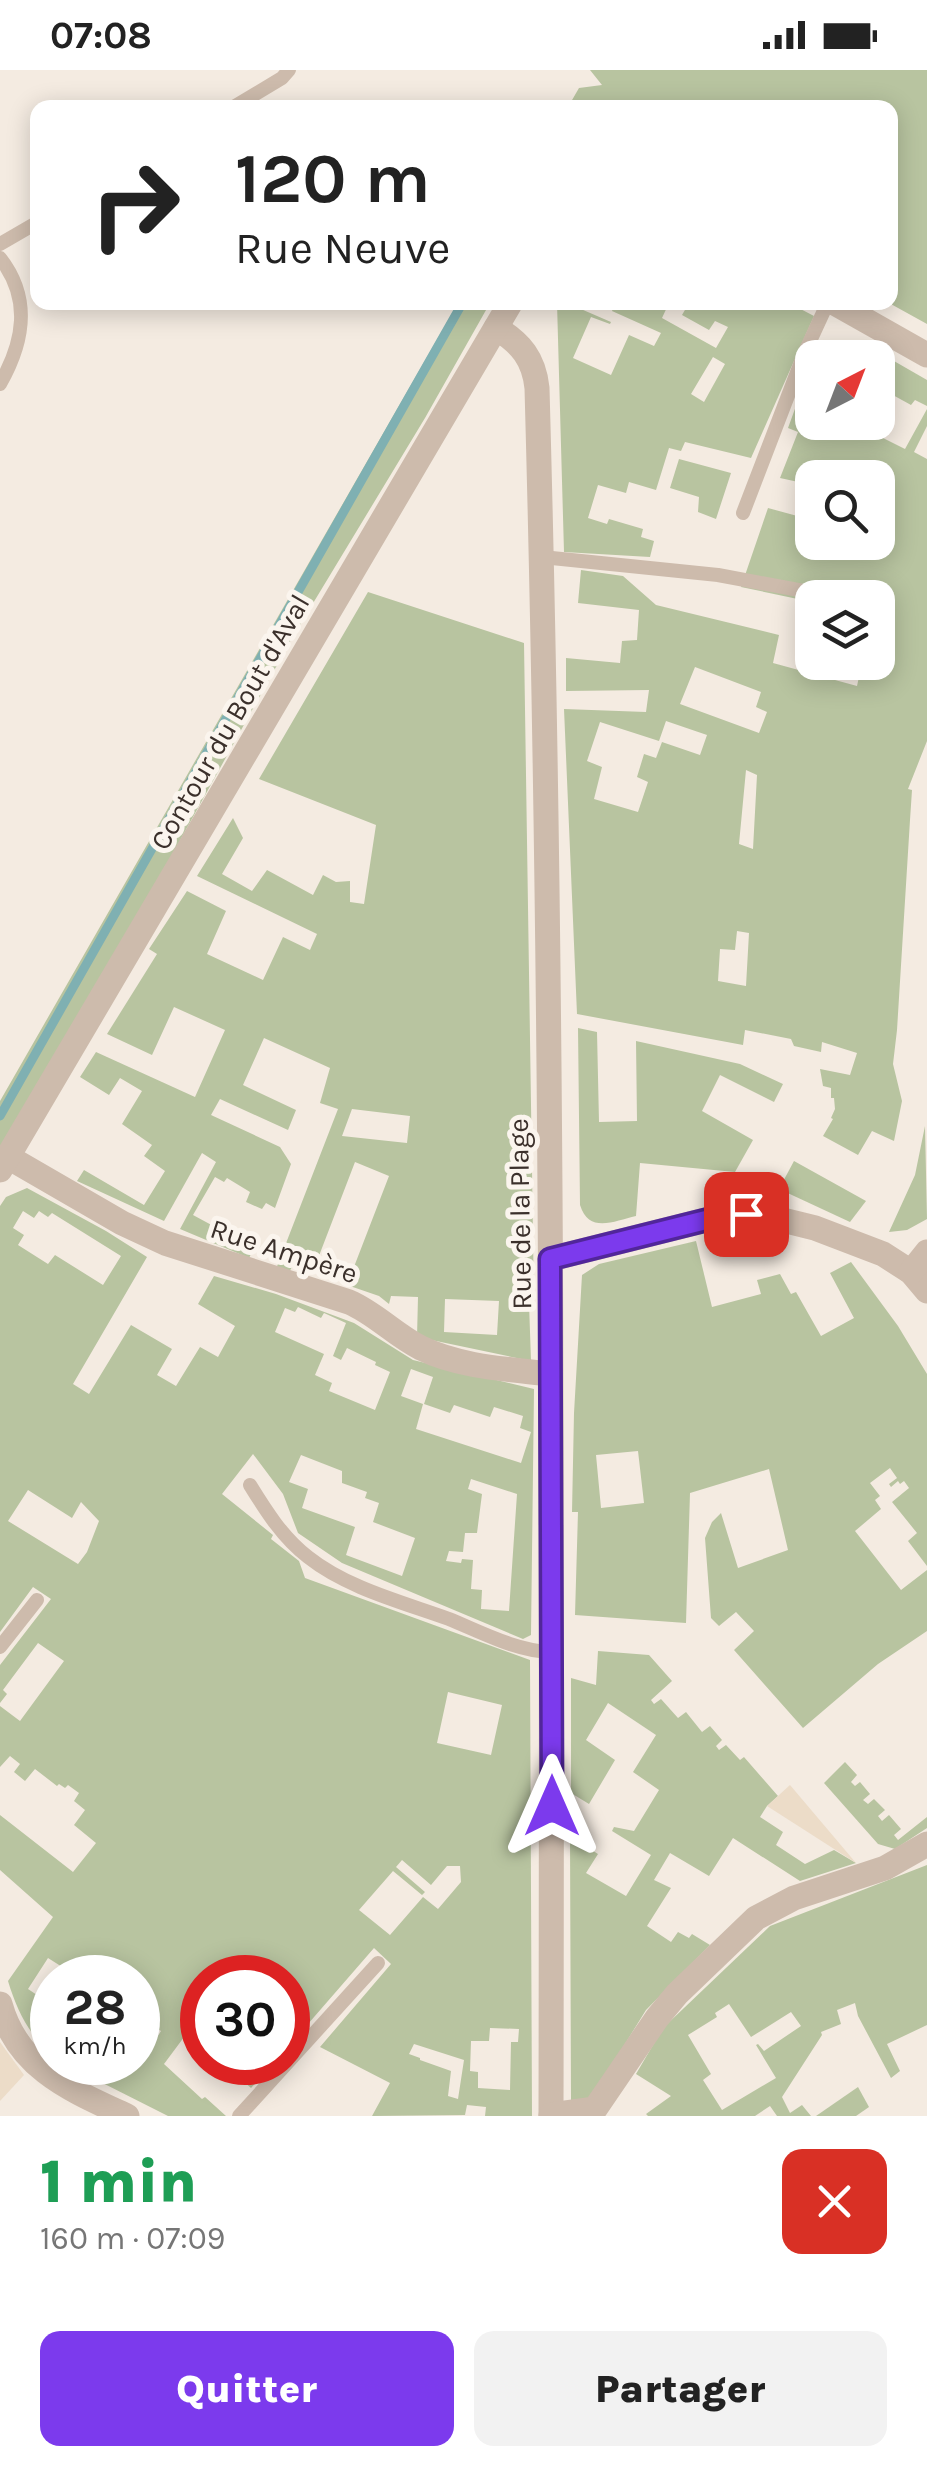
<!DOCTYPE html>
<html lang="fr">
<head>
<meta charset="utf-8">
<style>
  body { margin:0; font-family:Karla,sans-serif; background:#f2f2f2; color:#222; height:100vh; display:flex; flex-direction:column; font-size:38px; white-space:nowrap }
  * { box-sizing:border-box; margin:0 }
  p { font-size:32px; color:#767676 }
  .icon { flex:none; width:55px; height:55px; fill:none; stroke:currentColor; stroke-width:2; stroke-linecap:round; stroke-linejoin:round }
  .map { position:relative; height:2046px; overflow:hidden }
  .details { display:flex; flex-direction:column; background:#fff; flex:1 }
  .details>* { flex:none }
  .top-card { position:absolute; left:30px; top:30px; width:868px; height:210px; border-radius:20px; box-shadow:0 5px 25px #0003; background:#fff; color:#222; overflow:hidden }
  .needle { width:65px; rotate:42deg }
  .tools { position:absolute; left:795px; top:270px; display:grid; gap:20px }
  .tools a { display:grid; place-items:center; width:100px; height:100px; border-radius:20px; background:#fff; box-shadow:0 5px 25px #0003; font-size:50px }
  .speed { position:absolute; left:30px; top:1885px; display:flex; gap:20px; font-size:50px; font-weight:700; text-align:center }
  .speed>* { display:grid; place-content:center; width:130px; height:130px; border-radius:50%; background:#fff; box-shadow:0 5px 25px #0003; line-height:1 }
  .speed small { font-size:25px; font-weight:400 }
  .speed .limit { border:15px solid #d22; background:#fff; color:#111 }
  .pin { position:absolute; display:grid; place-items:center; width:85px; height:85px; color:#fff; margin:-42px; border-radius:20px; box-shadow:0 5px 15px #0006 }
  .me { position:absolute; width:110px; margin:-55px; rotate:0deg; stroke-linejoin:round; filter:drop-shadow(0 0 8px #0008) }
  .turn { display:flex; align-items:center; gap:35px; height:210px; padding:0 40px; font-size:45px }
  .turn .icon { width:130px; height:130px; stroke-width:2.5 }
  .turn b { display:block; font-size:70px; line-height:85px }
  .round { display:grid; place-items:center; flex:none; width:105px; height:105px; border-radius:20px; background:#f2f2f2 }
  .headline { display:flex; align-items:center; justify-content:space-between; height:170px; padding:0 40px }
  h1 { font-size:60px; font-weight:800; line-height:75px; color:#1e9e55 }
  .cta { display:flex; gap:20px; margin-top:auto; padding:20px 40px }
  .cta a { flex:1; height:115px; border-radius:20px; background:#7c3aed; color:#fff; font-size:40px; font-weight:800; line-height:115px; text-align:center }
  .cta a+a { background:#f2f2f2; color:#222 }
  .status { display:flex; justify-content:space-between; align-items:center; height:70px; padding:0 50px; background:#fff; direction:ltr }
  .status svg { height:28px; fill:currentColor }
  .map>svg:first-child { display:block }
</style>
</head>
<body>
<div class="status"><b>07:08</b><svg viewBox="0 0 49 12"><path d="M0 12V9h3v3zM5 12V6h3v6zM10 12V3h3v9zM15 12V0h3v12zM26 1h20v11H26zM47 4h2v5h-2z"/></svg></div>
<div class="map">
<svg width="927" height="2046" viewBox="0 0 927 2046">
  <rect width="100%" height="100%" fill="#f4ebe1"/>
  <g fill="#b8c4a0" fill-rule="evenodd">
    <polygon points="590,0 927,0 927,254 889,233 890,38 568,37 579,18 602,15"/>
    <path d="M 719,232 L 789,233 L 814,246 L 751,388 L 685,372 L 681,381 L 669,378 L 656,420 L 629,412 L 626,423 L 598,415 L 588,448 L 607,454 L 609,449 L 643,459 L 641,467 L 654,471 L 650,487 L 564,482 L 557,233 L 567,233 L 611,252 L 610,254 L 591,247 L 573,288 L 611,305 L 629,265 L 654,276 L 661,263 L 612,241 L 615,233 L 669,233 L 662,248 L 716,278 L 728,257 L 715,251 L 709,260 L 682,245 L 689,233 L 697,238 L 700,233 ZM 713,287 L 725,294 L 704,332 L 691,324 Z"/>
    <polygon points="458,233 490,233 425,348 292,568 146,832 0,1080 0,1031"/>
    <polygon points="887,287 927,310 927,336 915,330 911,335 891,324 878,349 878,305"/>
    <path d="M 800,325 L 812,330 L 810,335 L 812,352 L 827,358 L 838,353 L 875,353 L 871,362 L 905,379 L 927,339 L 927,356 L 914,382 L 927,389 L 927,671 L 908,719 L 912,720 L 910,750 L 897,960 L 893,994 L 902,1031 L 894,1071 L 872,1061 L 858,1085 L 823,1066 L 833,1049 L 831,1048 L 835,1039 L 834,1028 L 831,1028 L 831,1018 L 823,1016 L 820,999 L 850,1005 L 857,983 L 822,972 L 821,982 L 794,976 L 791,969 L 745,960 L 743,975 L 577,944 L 564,639 L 646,642 L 649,620 L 566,621 L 566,588 L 620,593 L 622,571 L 637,570 L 639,540 L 578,533 L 581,500 L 623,506 L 656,535 L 779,565 L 773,593 L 857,616 L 862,593 L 878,592 L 878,528 L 812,528 L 812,532 L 741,517 L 768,438 L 812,450 L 812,472 L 878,472 L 878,408 L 812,408 L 812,415 L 780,408 L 798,362 L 788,358 ZM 695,597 L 761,622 L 756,637 L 767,642 L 759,663 L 680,634 ZM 666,651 L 707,665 L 700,685 L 662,672 L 656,688 L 644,684 L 637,707 L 648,712 L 638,742 L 594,729 L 602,697 L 587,691 L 600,652 L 659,671 ZM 746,700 L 757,705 L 753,779 L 739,774 ZM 737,861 L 749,863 L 746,916 L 718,911 L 720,879 L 735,880 Z"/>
    <polygon points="679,389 731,403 716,449 698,442 699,427 670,418"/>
    <path d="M 368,522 L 524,573 L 534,1232 L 529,1233 L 531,1291 L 417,1267 L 418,1227 L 391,1226 L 389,1234 L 379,1226 L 347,1215 L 389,1106 L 355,1092 L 312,1204 L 292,1197 L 288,1204 L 276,1199 L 338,1039 L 320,1033 L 330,998 L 264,968 L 243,1015 L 296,1040 L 288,1060 L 220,1029 L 211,1045 L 280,1077 L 291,1094 L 275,1138 L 266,1133 L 262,1139 L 246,1132 L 250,1122 L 227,1108 L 224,1112 L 215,1107 L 193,1145 L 254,1178 L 249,1188 L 180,1159 L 216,1092 L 202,1083 L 164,1151 L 77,1111 L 84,1100 L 144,1135 L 165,1101 L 144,1086 L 152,1075 L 122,1054 L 142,1021 L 120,1008 L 109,1025 L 80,1007 L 96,982 L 195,1027 L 225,960 L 174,937 L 152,985 L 107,964 L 157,884 L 149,879 L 187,821 L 226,841 L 207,884 L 263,910 L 283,867 L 310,880 L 317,864 L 197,806 L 233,748 L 243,768 L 222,804 L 252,821 L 267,800 L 313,825 L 323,805 L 336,812 L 350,811 L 350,832 L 364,834 L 376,755 L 259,709 ZM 352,1039 L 410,1046 L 407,1073 L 342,1066 ZM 445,1229 L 499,1231 L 497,1265 L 444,1262 Z"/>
    <path d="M 578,958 L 597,962 L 599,1052 L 637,1051 L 636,971 L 740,994 L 783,1014 L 774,1032 L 720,1005 L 702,1041 L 753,1070 L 735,1102 L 640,1093 L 636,1146 C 614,1151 589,1164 580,1135 Z"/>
    <polygon points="925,1056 927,1149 907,1160 889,1162 915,1105"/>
    <polygon points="794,1091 866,1131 850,1152 779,1119"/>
    <path d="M 27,1118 L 106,1161 L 147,1187 L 73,1314 L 89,1324 L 131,1255 L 172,1279 L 157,1305 L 176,1316 L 200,1277 L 218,1287 L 235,1256 L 198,1234 L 214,1206 L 276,1224 L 354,1253 L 413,1290 L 534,1319 L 531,1565 L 523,1569 L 342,1493 L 298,1463 L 283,1424 L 253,1384 L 222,1424 L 273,1465 L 271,1469 L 299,1491 L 305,1508 L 530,1590 L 532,2046 L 485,2046 L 486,2037 L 467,2035 L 465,2045 L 372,2046 L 390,2013 L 320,1977 L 391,1894 L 374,1878 L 288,1977 L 288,1908 L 202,1908 L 202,1943 L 164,1994 L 202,2029 L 205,2027 L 226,2046 L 168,2046 L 63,1993 L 138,1992 L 138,1989 L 142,1991 L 161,1961 L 138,1946 L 138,1908 L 90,1907 L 85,1905 L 83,1907 L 78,1907 L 48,1888 L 28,1919 L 52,1935 L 52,1986 C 29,1964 17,1941 8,1911 L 53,1847 L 0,1800 L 0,1745 L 73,1802 L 96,1773 L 74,1755 L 85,1740 L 74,1731 L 79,1723 L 68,1715 L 65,1718 L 59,1714 L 57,1716 L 35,1699 L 25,1711 L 14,1702 L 20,1694 L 10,1686 L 0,1697 L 0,1636 L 20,1651 L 64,1591 L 38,1573 L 3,1620 L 7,1624 L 0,1633 L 0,1595 L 51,1529 L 33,1517 L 0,1562 L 0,1136 L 6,1127 ZM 23,1141 L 34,1148 L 39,1141 L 48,1147 L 52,1143 L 121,1186 L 103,1215 L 55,1185 L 48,1194 L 18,1175 L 24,1165 L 13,1158 ZM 298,1237 L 321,1248 L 324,1243 L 346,1253 L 333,1286 L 341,1290 L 347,1278 L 376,1292 L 375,1295 L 390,1302 L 375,1340 L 329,1321 L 332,1313 L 315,1305 L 324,1284 L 275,1262 L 285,1238 L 295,1242 ZM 411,1299 L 433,1307 L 424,1334 L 450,1343 L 454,1335 L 490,1347 L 494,1337 L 523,1346 L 520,1358 L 531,1362 L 521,1393 L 416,1359 L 423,1334 L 401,1326 ZM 301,1385 L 342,1401 L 342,1413 L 367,1422 L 365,1428 L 379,1433 L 373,1452 L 415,1468 L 402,1506 L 346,1485 L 355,1457 L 302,1438 L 308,1419 L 289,1412 ZM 471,1409 L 517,1424 L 509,1541 L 481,1539 L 482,1520 L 471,1519 L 473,1490 L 462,1489 L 461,1493 L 446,1491 L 449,1481 L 463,1482 L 465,1463 L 477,1463 L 482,1424 L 468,1419 ZM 28,1420 L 72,1448 L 81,1432 L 99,1451 L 87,1482 L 78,1494 L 8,1451 ZM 448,1622 L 502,1635 L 491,1685 L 437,1673 ZM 402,1790 L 431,1815 L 447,1796 L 460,1796 L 461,1812 L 438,1839 L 423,1827 L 390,1865 L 359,1840 L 393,1801 L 422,1825 L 425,1822 L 396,1797 ZM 490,1958 L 519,1959 L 518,1972 L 511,1972 L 510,2020 L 478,2018 L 478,2002 L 470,2001 L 471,1971 L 489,1971 ZM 414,1974 L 464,1990 L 458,2029 L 448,2026 L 451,2001 L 420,1990 L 420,1988 L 409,1984 Z"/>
    <path d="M 696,1171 L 712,1237 L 761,1224 L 757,1210 L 780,1204 L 791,1224 L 796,1222 L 821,1266 L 854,1248 L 830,1203 L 851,1192 L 898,1256 L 927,1304 L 927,1496 L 908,1471 L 917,1463 L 892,1432 L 909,1418 L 904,1411 L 900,1414 L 898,1411 L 891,1417 L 889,1414 L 897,1408 L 890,1398 L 870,1413 L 880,1426 L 875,1430 L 881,1439 L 855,1461 L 901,1520 L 927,1500 L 927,1561 L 878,1594 L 803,1658 L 734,1580 L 754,1561 L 736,1542 L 719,1556 L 711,1548 L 705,1468 L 712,1452 L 721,1443 L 738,1498 L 788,1480 L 769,1399 L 690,1423 L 686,1553 L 575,1545 L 578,1442 L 572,1442 L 574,1343 L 582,1205 L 599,1194 ZM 638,1381 L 644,1433 L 601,1438 L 596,1385 Z"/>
    <polygon points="598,1581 649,1585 672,1611 651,1630 654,1634 661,1629 678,1648 686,1642 702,1662 710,1656 722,1670 716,1676 719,1680 726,1675 740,1690 744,1687 778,1726 767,1736 760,1747 783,1762 776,1775 805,1794 834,1780 856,1793 800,1811 733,1768 709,1806 670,1783 654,1810 671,1818 647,1856 671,1872 678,1862 689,1868 692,1864 710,1875 646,1940 591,2029 571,2030 570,1766 598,1784 586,1803 626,1826 651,1785 612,1761 614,1757 634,1761 659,1720 633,1702 656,1665 608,1633 586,1670 615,1690 589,1734 571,1723 571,1608 596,1615"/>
    <polygon points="845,1692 857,1705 851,1712 855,1716 860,1712 870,1724 863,1730 868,1734 874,1729 885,1740 878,1746 882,1751 889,1745 901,1759 894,1765 898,1770 927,1747 927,1758 895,1779 878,1774 824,1713"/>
    <path d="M 927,1795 L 927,1955 L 887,1974 L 900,2001 L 891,2008 L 858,1946 L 855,1933 L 837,1940 L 841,1954 L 821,1962 L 822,1965 L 782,2027 L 790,2043 L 802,2035 L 811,2046 L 777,2046 L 770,2036 L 755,2046 L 648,2046 L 646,2044 L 671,2026 L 636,2004 L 663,1958 L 770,1856 ZM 729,1934 L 751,1967 L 791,1942 L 801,1956 L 764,1981 L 758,1974 L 756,1975 L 776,2008 L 722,2040 L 703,2010 L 711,2004 L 688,1965 L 717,1947 L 715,1943 Z"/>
    <polygon points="223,1993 274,1993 251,2018"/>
    <polygon points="858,2017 869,2037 856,2046 816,2046"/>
  </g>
  <g fill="#ecdcc8">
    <polygon points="790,1715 856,1793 767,1736"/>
    <polygon points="0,1972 24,2005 0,2031"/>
  </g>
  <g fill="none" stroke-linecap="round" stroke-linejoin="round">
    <polyline stroke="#7fb0b2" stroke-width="9" points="0,1046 463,232"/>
    <g stroke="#cdbbac" stroke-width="14">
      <polyline points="232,38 282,8 289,0"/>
      <polyline points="0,174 38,152"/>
      <path d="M 0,188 C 32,229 24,272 0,314"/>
      <polyline points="743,443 804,284 828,232"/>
      <polyline points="542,487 718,505 841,528"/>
      <path d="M 250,1415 C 266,1441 283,1468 308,1487 C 347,1518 402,1532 449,1549 C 481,1562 516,1581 551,1582"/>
      <polyline points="0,1577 37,1530"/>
      <polyline points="239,2046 378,1893"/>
    </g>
    <g stroke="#cdbbac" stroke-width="25">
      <polyline points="833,232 927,285"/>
      <path d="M 496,258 C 521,273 534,289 537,318 C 553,894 552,1470 551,2046"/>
      <path d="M 8,1087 L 122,1153 L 165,1173 L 349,1232 C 375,1243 395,1265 421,1278 C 460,1297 507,1299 550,1304"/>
      <polyline points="0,1100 511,232"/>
      <polyline points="550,1189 714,1148 745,1144 762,1145 815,1158 883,1184 911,1202 927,1221"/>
      <polyline points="911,1202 927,1182"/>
      <path d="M 0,1934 C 18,1999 71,2020 127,2046"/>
      <polyline points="551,2045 595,2039 657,1948 677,1924 756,1848 794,1828 885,1798 927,1774"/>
    </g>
  </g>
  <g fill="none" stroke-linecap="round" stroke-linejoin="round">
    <g stroke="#51269a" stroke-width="25">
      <polyline id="route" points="552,1736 550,1189 714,1148 746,1144"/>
    </g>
    <use href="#route" stroke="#7c3aed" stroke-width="18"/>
  </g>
  <g text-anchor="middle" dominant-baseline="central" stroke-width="10" stroke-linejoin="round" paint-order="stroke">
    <g font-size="28" fill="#3b302b" stroke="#fbf5ee">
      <text transform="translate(230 652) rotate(-60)">Contour du Bout d'Aval</text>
      <text transform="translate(520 1144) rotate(-91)">Rue de la Plage</text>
      <text transform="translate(284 1181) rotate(18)">Rue Ampère</text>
    </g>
  </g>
</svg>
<div class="tools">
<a><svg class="needle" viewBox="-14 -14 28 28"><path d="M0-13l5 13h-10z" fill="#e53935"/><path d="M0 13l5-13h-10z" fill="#767676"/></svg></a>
<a><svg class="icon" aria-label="search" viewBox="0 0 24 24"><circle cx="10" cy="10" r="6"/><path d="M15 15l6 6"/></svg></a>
<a><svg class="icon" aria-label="layers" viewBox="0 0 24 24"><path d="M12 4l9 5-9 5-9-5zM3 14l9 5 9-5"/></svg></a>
</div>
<div class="speed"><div>28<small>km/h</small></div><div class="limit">30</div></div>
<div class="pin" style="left:746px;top:1144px;background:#d93025"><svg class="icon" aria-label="arrive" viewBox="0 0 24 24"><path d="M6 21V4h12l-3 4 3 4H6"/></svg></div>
<svg class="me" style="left:552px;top:1736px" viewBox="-20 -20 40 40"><path d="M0-17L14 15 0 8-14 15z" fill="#7c3aed" stroke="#fff" stroke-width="4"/></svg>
<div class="top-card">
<div class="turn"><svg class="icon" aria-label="right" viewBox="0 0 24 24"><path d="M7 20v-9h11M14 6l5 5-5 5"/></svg><div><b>120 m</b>Rue Neuve</div></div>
</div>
</div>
<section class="details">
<div class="headline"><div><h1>1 min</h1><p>160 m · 07:09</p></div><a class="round" style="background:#d93025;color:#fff"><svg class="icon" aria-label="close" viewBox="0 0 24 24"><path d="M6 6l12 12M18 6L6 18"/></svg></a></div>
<div class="cta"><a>Quitter</a><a>Partager</a></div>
</section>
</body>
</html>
